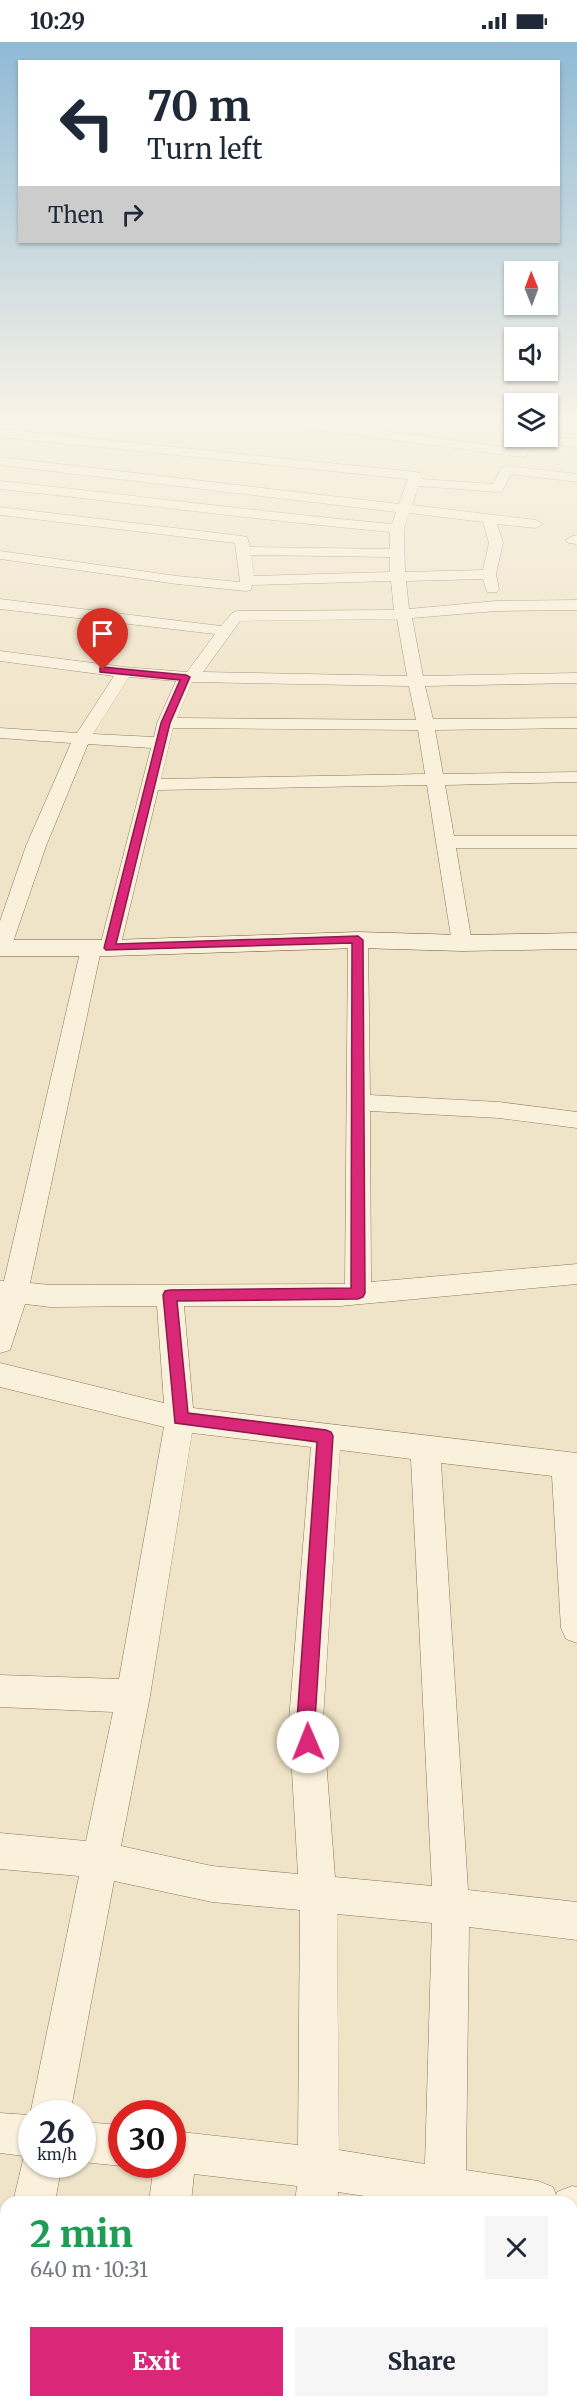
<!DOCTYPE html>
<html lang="en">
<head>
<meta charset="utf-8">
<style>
  body { margin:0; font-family:Merriweather,serif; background:#f6f6f7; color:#1f2937; height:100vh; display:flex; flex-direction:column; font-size:22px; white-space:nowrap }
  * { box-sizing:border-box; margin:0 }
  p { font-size:20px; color:#747a83 }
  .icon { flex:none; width:33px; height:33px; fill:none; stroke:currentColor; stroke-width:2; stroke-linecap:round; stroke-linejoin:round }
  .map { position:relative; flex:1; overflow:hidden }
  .sheet { position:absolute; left:0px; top:2154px; width:578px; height:212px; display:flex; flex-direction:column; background:#fff; border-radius:18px 18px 0 0; box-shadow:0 2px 4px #0004 }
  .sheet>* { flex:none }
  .top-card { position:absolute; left:18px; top:18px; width:542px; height:183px; border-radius:0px; box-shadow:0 2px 4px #0004; background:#fff; color:#1f2937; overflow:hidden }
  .needle { width:39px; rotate:359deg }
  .tools { position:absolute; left:504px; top:219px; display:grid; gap:12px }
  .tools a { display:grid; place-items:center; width:54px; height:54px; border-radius:0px; background:#fff; box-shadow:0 2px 4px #0004; font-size:30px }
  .speed { position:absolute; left:18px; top:2058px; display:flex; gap:12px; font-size:30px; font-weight:700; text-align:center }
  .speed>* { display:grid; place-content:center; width:78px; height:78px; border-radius:50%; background:#fff; box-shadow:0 2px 4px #0004; line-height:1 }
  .speed small { font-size:15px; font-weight:400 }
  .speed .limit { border:9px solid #d22; background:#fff; color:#111 }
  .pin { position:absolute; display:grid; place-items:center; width:51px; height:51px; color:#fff; margin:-62px -26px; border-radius:50% 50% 50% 0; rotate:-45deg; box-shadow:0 0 6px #0007 }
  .pin .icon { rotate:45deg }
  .me { position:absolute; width:66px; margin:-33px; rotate:359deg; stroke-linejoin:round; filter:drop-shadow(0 0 4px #0008) }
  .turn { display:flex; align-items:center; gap:21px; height:126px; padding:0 30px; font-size:27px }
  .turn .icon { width:78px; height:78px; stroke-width:2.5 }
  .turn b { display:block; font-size:42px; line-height:51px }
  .then { display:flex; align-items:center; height:57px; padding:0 30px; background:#0003; gap:12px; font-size:22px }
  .round { display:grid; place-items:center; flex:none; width:63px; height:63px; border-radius:0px; background:#f6f6f7 }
  .summary { display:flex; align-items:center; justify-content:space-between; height:102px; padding:0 30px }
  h1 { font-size:36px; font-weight:800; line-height:45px; color:#1e9e55 }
  .action { display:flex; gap:12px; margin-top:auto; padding:12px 30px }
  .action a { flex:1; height:69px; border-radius:0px; background:#db2777; color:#fff; font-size:24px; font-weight:800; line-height:69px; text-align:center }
  .action a+a { background:#f6f6f7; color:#1f2937 }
  .status { display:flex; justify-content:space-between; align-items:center; height:42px; padding:0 30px; background:#fff; direction:ltr }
  .status svg { height:16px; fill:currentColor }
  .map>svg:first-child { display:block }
</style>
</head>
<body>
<div class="status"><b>10:29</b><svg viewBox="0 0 49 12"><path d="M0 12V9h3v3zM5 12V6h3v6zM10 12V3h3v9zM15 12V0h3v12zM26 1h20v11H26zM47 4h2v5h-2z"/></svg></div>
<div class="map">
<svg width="577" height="2365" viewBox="0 0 577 2365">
  <rect width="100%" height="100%" fill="#f0e4c8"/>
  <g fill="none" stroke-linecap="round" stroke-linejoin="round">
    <g stroke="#8d765c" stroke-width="1">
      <g id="street">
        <polygon points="268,378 304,378 517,407 523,394 577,397 577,405 533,400 526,414 522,415 274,382"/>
        <path d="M 0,387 L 416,430 L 421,431 L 422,437 L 493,442 L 502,425 L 507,424 L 577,432 L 577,440 L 511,432 L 502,449 L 497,450 L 419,444 L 412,463 L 536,478 L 543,482 L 536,486 L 497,482 L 503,501 L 496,532 L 499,547 L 497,550 L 487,550 L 483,537 L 406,539 L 409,567 L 496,559 L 577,558 L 577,568 L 496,569 L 412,576 L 423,634 L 577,631 L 577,641 L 425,644 L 433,677 L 577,676 L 577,686 L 435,688 L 443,732 L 577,730 L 577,740 L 445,743 L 454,794 L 577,794 L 577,806 L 456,806 L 472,901 L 469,906 L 462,907 L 455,906 L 452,901 L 427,743 L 158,748 L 120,906 L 117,911 L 110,912 L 101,908 L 30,1241 L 50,1243 L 345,1242 L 348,898 L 351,894 L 358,892 L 365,894 L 368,898 L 370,1053 L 499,1060 L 577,1070 L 577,1086 L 499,1076 L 370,1069 L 371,1240 L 577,1222 L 577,1242 L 340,1264 L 184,1264 L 193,1366 L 577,1411 L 577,1601 L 566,1597 L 561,1586 L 552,1434 L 441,1421 L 468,1848 L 577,1860 L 577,1898 L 469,1885 L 466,2128 L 538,2139 L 553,2145 L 556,2153 L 557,2150 L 572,2144 L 577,2145 L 577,2187 L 572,2186 L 572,2160 L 404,2160 L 338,2150 L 337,2160 L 295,2160 L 297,2144 L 194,2132 L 191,2160 L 149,2160 L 154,2122 L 172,2122 L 172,2089 L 298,2103 L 300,1868 L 212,1860 L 114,1839 L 70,2072 L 32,2072 L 32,2122 L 62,2122 L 55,2160 L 13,2160 L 24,2114 L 0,2111 L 0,2071 L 30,2073 L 79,1834 L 0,1827 L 0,1791 L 86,1799 L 113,1670 L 0,1665 L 0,1633 L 119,1637 L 164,1385 L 0,1345 L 0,1321 L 164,1361 L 157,1264 L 50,1265 L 25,1262 L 10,1308 L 0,1311 L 0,1239 L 4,1239 L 81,906 L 84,901 L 91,900 L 100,904 L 151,706 L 88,702 L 46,804 L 11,906 L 8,911 L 0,912 L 0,879 L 26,804 L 71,701 L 0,696 L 0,686 L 77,691 L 114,634 L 0,619 L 0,609 L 124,625 L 187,630 L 215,592 L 0,567 L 0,557 L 221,584 L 232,571 L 237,569 L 394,568 L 391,539 L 252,543 L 251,548 L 246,549 L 177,542 L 0,517 L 0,509 L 177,534 L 240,540 L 235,501 L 0,473 L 0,465 L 242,494 L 247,495 L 250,505 L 390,507 L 390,490 C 260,478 130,461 0,447 L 0,439 C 131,453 261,470 392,482 L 396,470 L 0,423 L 0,415 L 399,462 L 408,437 L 0,395 ZM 409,471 L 483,480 L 489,501 L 483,528 L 405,530 L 404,487 ZM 251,513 L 390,515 L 390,530 L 254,534 ZM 397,577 L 407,634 L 203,630 L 240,579 ZM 129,635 L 176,639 L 157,681 L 154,695 L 93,692 ZM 192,640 L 409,644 L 416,678 L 177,676 ZM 173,686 L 418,688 L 425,732 L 161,737 ZM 192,1391 L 311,1405 L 289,1678 L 298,1832 L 212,1824 L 121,1804 L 150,1654 ZM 340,1408 L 411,1417 L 432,1844 L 335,1835 L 323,1678 ZM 337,1872 L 432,1881 L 425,2122 L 339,2108 Z"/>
        <polygon points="573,494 577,494 577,502 568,501 566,498"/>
        <polygon points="82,2080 122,2083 122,2122 127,2122 122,2124 82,2120"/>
        <polygon points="6,2297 6,2360 19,2360 17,2365 0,2365 0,2299"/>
        <polygon points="123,2360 169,2360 168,2365 122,2365"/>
        <polygon points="277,2360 322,2360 323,2365 277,2365"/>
      </g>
    </g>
    <g stroke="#6f573f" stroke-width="1">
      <polygon id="secondary" points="358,890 462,893 577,891 577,907 462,909 358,906 110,914 0,914 0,898 110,898"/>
    </g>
    <use href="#street" fill="#faf1dc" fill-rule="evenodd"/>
    <use href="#secondary" fill="#faf1dc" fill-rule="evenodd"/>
  </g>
  <linearGradient id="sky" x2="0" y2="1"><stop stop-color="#8fbad6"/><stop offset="0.53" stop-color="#f8f3e6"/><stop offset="1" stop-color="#f8f3e6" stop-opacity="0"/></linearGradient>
  <rect width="577" height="710" fill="url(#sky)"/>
  <polygon fill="#db2777" stroke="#8e194d" stroke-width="1.5" points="103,625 186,633 190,635 170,681 116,902 358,894 363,898 365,1251 363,1255 358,1257 177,1259 188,1371 326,1388 331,1390 333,1394 315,1678 317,1700 314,1707 308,1709 301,1707 297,1678 317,1400 175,1381 163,1253 165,1249 170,1248 351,1246 352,901 106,908 104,906 161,681 180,638 100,630 100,626"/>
</svg>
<div class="tools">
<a><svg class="needle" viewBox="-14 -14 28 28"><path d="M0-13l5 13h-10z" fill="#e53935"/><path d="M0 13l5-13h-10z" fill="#747a83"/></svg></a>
<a><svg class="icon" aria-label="sound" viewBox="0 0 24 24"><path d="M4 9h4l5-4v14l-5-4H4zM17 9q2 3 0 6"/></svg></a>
<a><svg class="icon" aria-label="layers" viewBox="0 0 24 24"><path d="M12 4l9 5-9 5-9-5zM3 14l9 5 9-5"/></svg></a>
</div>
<div class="speed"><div>26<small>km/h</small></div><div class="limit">30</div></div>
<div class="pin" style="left:103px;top:628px;background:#d93025"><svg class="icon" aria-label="arrive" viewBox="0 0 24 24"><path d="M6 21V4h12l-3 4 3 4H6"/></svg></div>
<svg class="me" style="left:308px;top:1700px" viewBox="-20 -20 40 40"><circle r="19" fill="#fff"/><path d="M0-13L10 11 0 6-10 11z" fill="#db2777"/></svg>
<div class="top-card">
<div class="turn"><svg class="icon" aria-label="left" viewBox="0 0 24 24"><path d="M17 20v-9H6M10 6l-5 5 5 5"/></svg><div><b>70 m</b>Turn left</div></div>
<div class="then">Then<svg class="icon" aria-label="right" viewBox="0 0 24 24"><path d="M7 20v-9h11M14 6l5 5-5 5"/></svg></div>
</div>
<section class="sheet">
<div class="summary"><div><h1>2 min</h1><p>640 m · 10:31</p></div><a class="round"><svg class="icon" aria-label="close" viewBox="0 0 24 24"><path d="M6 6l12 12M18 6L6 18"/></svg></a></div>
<div class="action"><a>Exit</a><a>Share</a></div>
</section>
</div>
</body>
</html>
